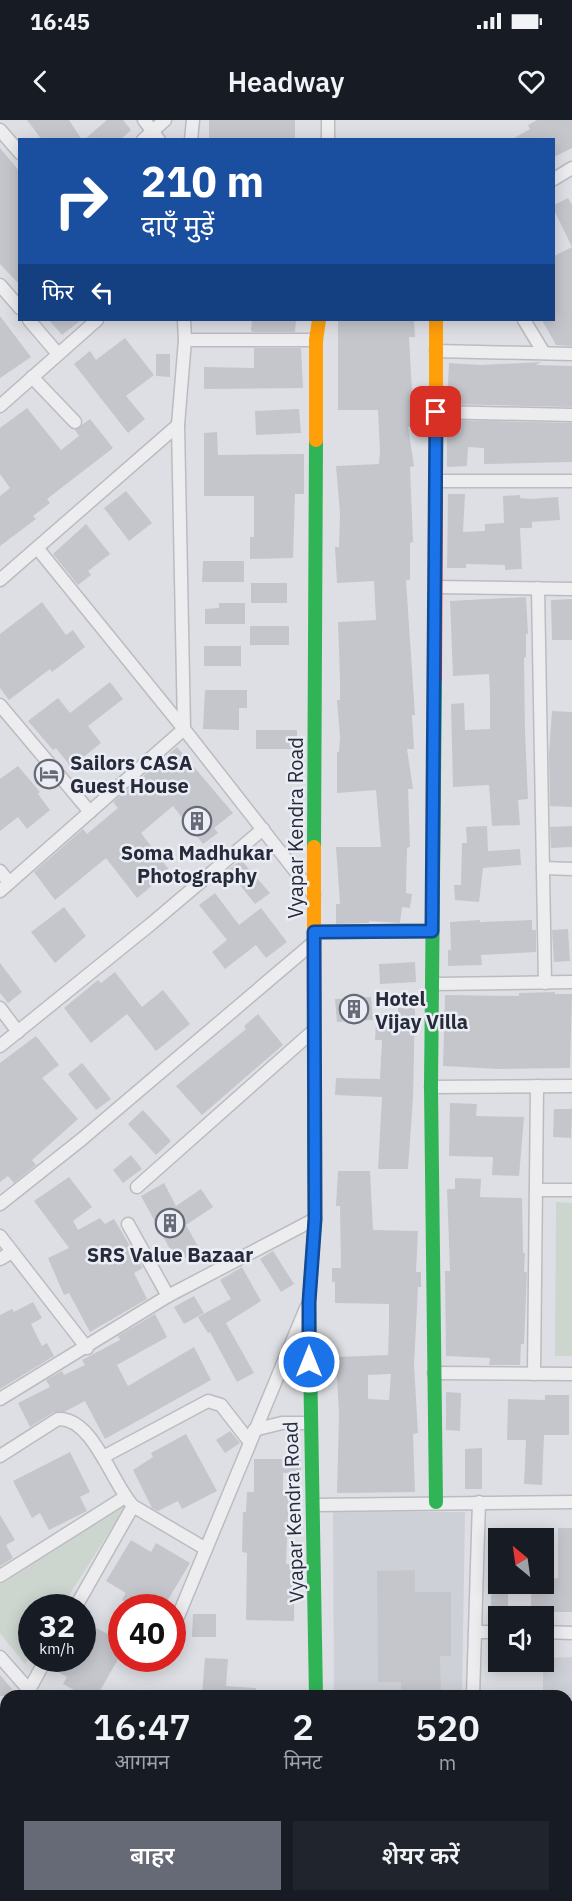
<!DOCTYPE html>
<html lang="hi">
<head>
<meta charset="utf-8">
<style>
  body { margin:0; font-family:"IBM Plex Sans","Noto Sans Devanagari",sans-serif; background:#20242c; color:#f1f3f6; height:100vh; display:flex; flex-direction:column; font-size:22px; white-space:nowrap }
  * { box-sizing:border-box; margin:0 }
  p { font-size:20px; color:#9ea1a6 }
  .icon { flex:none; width:33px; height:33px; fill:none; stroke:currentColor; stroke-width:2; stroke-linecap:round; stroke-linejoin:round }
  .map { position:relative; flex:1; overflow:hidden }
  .side { position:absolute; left:0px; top:1570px; width:573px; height:212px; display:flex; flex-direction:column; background:#171b24; border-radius:18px 18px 0 0; box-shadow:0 3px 15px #0003 }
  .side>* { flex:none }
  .guide { position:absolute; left:18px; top:18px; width:537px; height:183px; border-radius:0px; box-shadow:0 3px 15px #0003; background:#1a4fa0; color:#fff; overflow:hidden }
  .needle { width:39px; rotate:331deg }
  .controls { position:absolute; left:488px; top:1408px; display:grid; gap:12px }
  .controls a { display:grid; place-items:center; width:66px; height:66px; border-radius:0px; background:#171b24; box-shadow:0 3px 15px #0003; font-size:30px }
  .speed { position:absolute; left:18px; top:1474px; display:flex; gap:12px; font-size:30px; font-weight:700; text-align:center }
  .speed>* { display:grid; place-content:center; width:78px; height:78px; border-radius:50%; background:#171b24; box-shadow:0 3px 15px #0003; line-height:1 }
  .speed small { font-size:15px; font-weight:400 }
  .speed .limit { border:9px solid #d22; background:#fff; color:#111 }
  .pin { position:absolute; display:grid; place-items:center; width:51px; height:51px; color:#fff; margin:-26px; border-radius:12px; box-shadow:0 3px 9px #0006 }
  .me { position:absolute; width:66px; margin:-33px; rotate:0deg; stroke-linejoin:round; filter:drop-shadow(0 0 4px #0008) }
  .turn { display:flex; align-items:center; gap:21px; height:126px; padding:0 24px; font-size:27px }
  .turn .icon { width:78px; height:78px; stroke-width:2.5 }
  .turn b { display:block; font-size:42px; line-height:51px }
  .then { display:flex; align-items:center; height:57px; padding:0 24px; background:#0003; gap:12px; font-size:22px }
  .eta { display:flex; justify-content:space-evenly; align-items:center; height:102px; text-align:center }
  .eta b { font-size:36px; font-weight:600; line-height:42px }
  .button { display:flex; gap:12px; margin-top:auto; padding:12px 24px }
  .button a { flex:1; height:69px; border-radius:0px; background:#666976; color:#fff; font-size:24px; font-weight:600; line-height:69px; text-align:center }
  .button a+a { background:#20242c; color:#f1f3f6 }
  .status { display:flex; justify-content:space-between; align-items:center; height:42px; padding:0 30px; background:#171b24; direction:ltr }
  .status svg { height:16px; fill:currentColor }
  header { display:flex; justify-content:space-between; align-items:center; height:78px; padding:0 24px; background:#171b24; font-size:27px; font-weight:600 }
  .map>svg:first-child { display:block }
</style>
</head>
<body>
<div class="status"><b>16:45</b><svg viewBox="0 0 49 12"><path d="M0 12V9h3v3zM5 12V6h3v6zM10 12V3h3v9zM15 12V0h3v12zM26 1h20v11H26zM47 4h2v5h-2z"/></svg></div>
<header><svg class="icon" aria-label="back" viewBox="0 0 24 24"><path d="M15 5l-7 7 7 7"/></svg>Headway<svg class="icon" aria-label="heart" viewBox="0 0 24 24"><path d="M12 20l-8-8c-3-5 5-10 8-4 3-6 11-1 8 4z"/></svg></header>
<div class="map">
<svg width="572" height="1781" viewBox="0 0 572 1781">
  <rect width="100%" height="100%" fill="#dedfe4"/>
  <g fill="#ced0d7">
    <polygon points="333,1391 465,1392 462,1576 334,1576"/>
    <polygon points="572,1537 572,1703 567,1712 567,1576 543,1576 543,1538"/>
  </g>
  <g fill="#ccd6cf">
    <polygon points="556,1082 572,1083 572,1236 555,1236"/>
    <polygon points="127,1384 61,1488 32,1488 31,1534 25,1544 0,1513 0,1465"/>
  </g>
  <g fill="#c5c6cc" fill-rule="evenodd">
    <polygon points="27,0 69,0 82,20 42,20"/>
    <polygon points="107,0 123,0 131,10 120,20 84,20"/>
    <rect x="209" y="0" width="86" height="20"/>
    <polygon points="537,0 572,0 572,28 554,37 554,20 511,20 530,9 528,5"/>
    <polygon points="0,28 20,52 20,165 0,144"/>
    <polygon points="568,78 572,85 572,226 556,225 542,200 554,200 554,136 572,127 554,90 554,85"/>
    <polygon points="0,196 31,237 0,258"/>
    <polygon points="49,200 81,200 62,215"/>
    <polygon points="252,200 296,200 295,212 254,212 251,211"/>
    <polygon points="338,200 414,200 415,217 409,217 414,307 408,307 414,346 410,347 413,422 410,423 410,460 406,460 415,595 412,595 414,629 407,629 413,669 408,669 410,727 407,728 406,773 412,774 410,788 402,787 400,803 369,801 369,803 336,804 336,784 340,784 336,727 381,727 376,670 337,673 337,632 339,632 340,617 337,580 340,580 340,560 338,502 376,500 374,461 337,463 335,427 339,427 340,393 336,346 379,344 380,331 378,290 338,290"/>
    <polygon points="125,218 154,255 126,276 145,299 128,313 74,244 90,231 96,240"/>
    <polygon points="254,228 301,228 303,268 204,269 204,247 254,248"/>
    <polygon points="156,234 170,234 170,257 156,256"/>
    <polygon points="541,242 536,245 572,246 572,287 447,284 449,243 481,245"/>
    <polygon points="27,288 61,330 79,316 75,310 90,299 113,328 47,379 50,383 33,396 36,399 0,426 0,376 10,368 0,354 0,308"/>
    <polygon points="299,289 301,313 256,315 255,291"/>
    <polygon points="447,300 572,303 572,342 484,344 484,328 468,327 467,346 447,347"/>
    <polygon points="217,312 218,335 304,334 304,374 295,374 293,438 250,439 250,417 254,417 254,376 204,376 204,313"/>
    <polygon points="126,371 152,403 129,421 104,388"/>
    <polygon points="448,374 465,374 463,412 485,411 485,404 504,403 503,376 520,375 520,378 531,379 558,377 560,400 532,402 532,408 520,408 522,449 505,450 505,445 466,444 466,448 447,448"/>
    <polygon points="86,404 110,434 88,451 91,455 78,465 53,434"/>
    <polygon points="203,441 244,441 244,462 202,462"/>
    <rect x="251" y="463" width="36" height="20"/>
    <polygon points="526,477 528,514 526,514 526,537 524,538 525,611 528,679 518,680 520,705 492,706 489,665 453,667 451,584 464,583 465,610 490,609 490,576 489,554 453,556 450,481"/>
    <polygon points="572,479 572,520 552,520 551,480"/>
    <polygon points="42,482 66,515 73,510 85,527 52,552 50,549 9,580 0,568 0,514"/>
    <polygon points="219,483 245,483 245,504 205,504 205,489 219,488"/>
    <rect x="250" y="506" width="39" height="19"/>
    <rect x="204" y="526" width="37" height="20"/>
    <polygon points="110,562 123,579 88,606 101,623 71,647 56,628 53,630 28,601 58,578 70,593"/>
    <polygon points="205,570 247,570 247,588 239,588 239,610 203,609"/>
    <polygon points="552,591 572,592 572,687 550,686 549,633"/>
    <rect x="256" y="610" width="41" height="19"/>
    <polygon points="177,627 233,693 214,708 218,713 203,724 173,686 141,713 169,750 151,763 153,765 137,778 106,738 55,780 34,752 83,709 87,714 118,688 113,682"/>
    <polygon points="18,646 40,672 38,674 50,690 27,709 18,697 0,711 0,659"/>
    <polygon points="487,706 488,731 520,729 521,745 483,748 479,782 455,780 454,765 461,765 462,723 467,723 466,707"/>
    <polygon points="572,706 572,727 551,728 550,707"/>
    <polygon points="241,740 270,773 255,784 236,760 233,762 225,752"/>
    <polygon points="215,773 239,805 261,788 287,822 266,838 256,825 225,849 212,832 227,820 199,785"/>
    <polygon points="64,787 86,816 55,843 31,812"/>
    <polygon points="480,800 480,802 532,800 532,810 536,810 536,832 481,835 482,845 448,846 448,830 451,830 450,802"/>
    <polygon points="568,809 570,841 554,842 552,810"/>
    <polygon points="415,842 416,862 380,864 379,844"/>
    <polygon points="0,843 22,872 8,883 0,873"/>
    <polygon points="115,852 142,887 163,870 190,904 156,931 127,894 91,923 64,888 98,860 101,863"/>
    <polygon points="555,872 555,874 572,874 570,948 499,949 443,946 445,875 519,876 519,873"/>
    <polygon points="371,877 373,900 337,902 335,879"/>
    <polygon points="398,888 415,888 413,978 408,1049 378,1049 382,977 335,975 336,958 380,959 382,920 375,920 376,901 398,901"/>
    <polygon points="258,894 283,925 202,995 176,966 246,909 244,906"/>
    <polygon points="36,916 59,945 42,958 78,999 32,1040 36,1045 14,1063 8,1056 0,1062 0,943"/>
    <polygon points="82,943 111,979 96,990 68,954"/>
    <polygon points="450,983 477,984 476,996 524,997 519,1056 492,1055 493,1037 449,1036"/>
    <polygon points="554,989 572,989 571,1018 553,1017"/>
    <polygon points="143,990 171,1021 156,1035 128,1004"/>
    <polygon points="131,1035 142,1049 123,1063 113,1050"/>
    <path d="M 338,1051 L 370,1051 L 373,1110 L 418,1111 L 416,1152 L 421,1152 L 421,1167 L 418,1167 L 414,1245 L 418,1313 L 413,1314 L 415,1372 L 337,1373 L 339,1295 L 336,1237 L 388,1235 L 389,1206 L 389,1184 L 335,1183 L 335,1162 L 332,1162 L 332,1148 L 341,1148 L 340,1086 L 336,1086 ZM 391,1254 L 389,1280 L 368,1279 L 368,1255 Z"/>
    <polygon points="69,1057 92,1087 73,1101 78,1110 100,1098 105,1104 114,1099 143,1148 134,1153 147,1179 90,1212 69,1173 64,1175 48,1138 69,1128 34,1081"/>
    <polygon points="455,1058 481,1059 480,1077 522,1078 523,1133 525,1133 524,1152 527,1152 524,1224 521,1224 520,1245 489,1245 490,1238 446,1236 445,1151 450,1151 447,1069 455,1069"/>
    <polygon points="164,1063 176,1086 201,1069 213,1087 186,1105 200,1130 177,1142 141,1076"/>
    <polygon points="273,1131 294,1164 281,1172 260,1139"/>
    <polygon points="242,1147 261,1181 226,1203 254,1253 237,1262 210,1212 208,1213 198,1197 231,1179 220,1160"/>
    <polygon points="194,1176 204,1193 184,1204 174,1187"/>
    <polygon points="33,1182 42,1198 31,1204 42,1226 47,1223 54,1236 0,1269 0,1195 12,1189 14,1192"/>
    <polygon points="155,1194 167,1217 117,1245 128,1266 194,1227 211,1260 105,1319 85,1281 64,1292 54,1292 30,1307 18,1283 50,1267 46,1260 62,1251 64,1255 85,1245 82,1240 120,1220 118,1216"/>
    <polygon points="446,1272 461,1273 460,1311 446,1310"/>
    <polygon points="545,1275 569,1275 569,1315 544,1315 542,1365 524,1364 526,1320 507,1320 508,1279 545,1280"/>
    <polygon points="230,1311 240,1323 225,1333 216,1320"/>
    <polygon points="186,1314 217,1371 182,1389 178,1381 158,1391 152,1388 133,1350 153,1337 151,1333"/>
    <polygon points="482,1328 482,1369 465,1369 465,1329"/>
    <polygon points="70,1332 90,1372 80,1377 87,1391 49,1410 40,1393 32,1398 13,1361"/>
    <polygon points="300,1335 301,1352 283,1353 283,1373 289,1374 286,1444 295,1444 294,1501 246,1500 247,1433 242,1432 243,1392 246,1392 247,1372 254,1372 254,1339 292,1339 292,1336"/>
    <polygon points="0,1395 15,1420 6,1425 13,1438 0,1446"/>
    <polygon points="558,1408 572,1408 572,1492 551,1492 551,1497 531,1497 531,1464 543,1464 543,1460 558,1458"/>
    <polygon points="131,1420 151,1432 156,1423 190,1443 163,1488 137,1488 122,1480 126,1473 106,1461"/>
    <polygon points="415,1450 415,1472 451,1472 451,1536 440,1536 441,1576 401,1576 401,1562 378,1562 377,1451"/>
    <rect x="491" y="1464" width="17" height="32"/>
    <polygon points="193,1494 216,1494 216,1517 192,1517"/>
    <polygon points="96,1508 122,1521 122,1532 97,1576 85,1576 63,1564 67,1557 51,1548 54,1539 82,1539 82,1509 92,1515"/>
    <polygon points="205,1538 228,1539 226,1566 256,1568 255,1576 202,1575"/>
    <polygon points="0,1555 18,1576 0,1576"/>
  </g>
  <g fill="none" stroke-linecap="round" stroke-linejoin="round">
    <g stroke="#bbbcc0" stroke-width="15">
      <g id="street">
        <polyline points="144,0 159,20"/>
        <polyline points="0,10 20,33"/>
        <polyline points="143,20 165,0"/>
        <polyline points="191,20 193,0"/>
        <polyline points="328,20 328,0"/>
        <polyline points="554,59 572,48"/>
        <polyline points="0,165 20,188"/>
        <polyline points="29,200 58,234"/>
        <polyline points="524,200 544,233"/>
        <polyline points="185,220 316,220"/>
        <polyline points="436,231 572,234"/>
        <polyline points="32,257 75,302"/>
        <polyline points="0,286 97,200"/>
        <polyline points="436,292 572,295"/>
        <polyline points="436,361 572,361"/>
        <polyline points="38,429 184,609 314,775"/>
        <polyline points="0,460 178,305"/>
        <polyline points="436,467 572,469"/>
        <polyline points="538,468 545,863"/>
        <polyline points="0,585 90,692"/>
        <polyline points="543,748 572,749"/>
        <polyline points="0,751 9,762"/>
        <polyline points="0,771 184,609 178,305 185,220 184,200"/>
        <polyline points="314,812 432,811"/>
        <polyline points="434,864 572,862"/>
        <polyline points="0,888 18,912"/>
        <polyline points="0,926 151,804 263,709"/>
        <polyline points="431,967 572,966"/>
        <polyline points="137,1067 313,911"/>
        <polyline points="536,1070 572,1070"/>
        <polyline points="0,1084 82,1019 314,822"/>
        <polyline points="128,1104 168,1176"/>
        <polyline points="0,1116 87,1228"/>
        <polyline points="0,1139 12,1132"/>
        <polyline points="434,1253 572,1254"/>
        <polyline points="534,1254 537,966"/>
        <polyline points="0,1279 168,1176 315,1099"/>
        <polyline points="254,1310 282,1303 309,1303"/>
        <path d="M 0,1336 L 58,1299 C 93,1297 112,1364 133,1386 L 206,1429"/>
        <polyline points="103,1337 208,1281 221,1285 249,1321"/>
        <polyline points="314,1385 572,1382"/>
        <polyline points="0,1456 125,1377"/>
        <polyline points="75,1488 133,1386"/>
        <polyline points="172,1511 306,1188"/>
        <polyline points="475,1512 498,1512"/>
        <polyline points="543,1512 572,1513"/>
        <polyline points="0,1537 29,1570 46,1539"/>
        <polyline points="473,1576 479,1382"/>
        <polyline points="0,1669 6,1677"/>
        <polyline points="567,1744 572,1735"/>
        <polyline points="63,1781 65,1776"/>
        <polyline points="171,1781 173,1776"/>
        <polyline points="255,1781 257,1776"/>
        <polyline points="330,1781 332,1776"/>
        <polyline points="398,1781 400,1776"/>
        <polyline points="464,1781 465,1776"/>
        <polyline points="547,1781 550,1776"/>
      </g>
    </g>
    <use href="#street" stroke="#ededf0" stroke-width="12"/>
    <g stroke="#30b455" stroke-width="14">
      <polyline points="435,559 431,967 436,1382"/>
      <polyline points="314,727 316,320"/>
      <polyline points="314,997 315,1099 309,1182 316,1576"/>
    </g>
    <g stroke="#ff9f0a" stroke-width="14">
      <polyline points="316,320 316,220 319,200"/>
      <polyline points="436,346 436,200"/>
      <polyline points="314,727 314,997"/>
    </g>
    <polyline stroke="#e5322d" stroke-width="14" points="435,559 436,346"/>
  </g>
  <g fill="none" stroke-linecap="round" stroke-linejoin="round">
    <g stroke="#114b97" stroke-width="15">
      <polyline id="route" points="309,1242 309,1182 315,1099 314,812 432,811 436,292"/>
    </g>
    <use href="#route" stroke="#1a73e8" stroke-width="10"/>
  </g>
  <defs>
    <g id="hotel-ring" transform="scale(1.5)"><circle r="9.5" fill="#ebedf4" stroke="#666976" stroke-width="1.5"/><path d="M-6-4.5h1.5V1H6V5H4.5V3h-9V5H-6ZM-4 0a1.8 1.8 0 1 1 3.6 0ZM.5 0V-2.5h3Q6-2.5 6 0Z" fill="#666976"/></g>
    <g id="building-ring" transform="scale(1.5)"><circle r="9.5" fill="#ebedf4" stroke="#666976" stroke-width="1.5"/><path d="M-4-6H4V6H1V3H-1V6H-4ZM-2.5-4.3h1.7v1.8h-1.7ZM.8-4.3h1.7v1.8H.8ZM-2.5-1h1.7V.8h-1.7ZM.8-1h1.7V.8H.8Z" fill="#666976"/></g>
  </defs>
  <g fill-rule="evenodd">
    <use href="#hotel-ring" x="49" y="654"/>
    <use href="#building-ring" x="197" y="701"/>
    <use href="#building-ring" x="354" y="889"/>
    <use href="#building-ring" x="170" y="1103"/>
  </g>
  <g text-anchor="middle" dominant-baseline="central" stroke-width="5" stroke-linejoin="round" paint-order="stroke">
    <g font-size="20" font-weight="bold" fill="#262a3b" stroke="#ebedf4" text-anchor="start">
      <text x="70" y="642">Sailors CASA<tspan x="70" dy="23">Guest House</tspan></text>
      <text x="197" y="732" text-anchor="middle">Soma Madhukar<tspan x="197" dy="23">Photography</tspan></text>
      <text x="375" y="878">Hotel<tspan x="375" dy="23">Vijay Villa</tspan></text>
      <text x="170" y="1134" text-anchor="middle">SRS Value Bazaar</text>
    </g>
    <g font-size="20" fill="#262a3b" stroke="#ebedf4">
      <text transform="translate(295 708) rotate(-90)">Vyapar Kendra Road</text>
      <text transform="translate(293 1392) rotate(-92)">Vyapar Kendra Road</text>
    </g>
  </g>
</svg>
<div class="controls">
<a><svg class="needle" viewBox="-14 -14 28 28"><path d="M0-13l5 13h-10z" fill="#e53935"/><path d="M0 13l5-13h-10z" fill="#9ea1a6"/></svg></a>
<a><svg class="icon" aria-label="sound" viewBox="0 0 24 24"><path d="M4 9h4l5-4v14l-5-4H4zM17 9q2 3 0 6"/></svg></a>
</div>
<div class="speed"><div>32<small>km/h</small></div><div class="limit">40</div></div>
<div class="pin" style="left:436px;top:292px;background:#d93025"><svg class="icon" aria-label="arrive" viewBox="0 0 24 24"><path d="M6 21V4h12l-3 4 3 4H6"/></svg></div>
<svg class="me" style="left:309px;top:1242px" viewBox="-20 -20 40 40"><circle r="17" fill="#1a73e8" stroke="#fff" stroke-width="3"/><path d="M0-11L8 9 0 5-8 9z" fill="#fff"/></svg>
<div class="guide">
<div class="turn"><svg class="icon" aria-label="right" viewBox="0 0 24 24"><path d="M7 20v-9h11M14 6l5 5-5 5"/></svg><div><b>210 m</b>दाएँ मुड़ें</div></div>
<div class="then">फिर<svg class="icon" aria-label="left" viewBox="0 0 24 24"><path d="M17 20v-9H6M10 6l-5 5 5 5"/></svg></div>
</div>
<section class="side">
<div class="eta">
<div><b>16:47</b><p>आगमन</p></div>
<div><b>2</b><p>मिनट</p></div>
<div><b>520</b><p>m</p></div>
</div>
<div class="button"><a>बाहर</a><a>शेयर करें</a></div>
</section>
</div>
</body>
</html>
